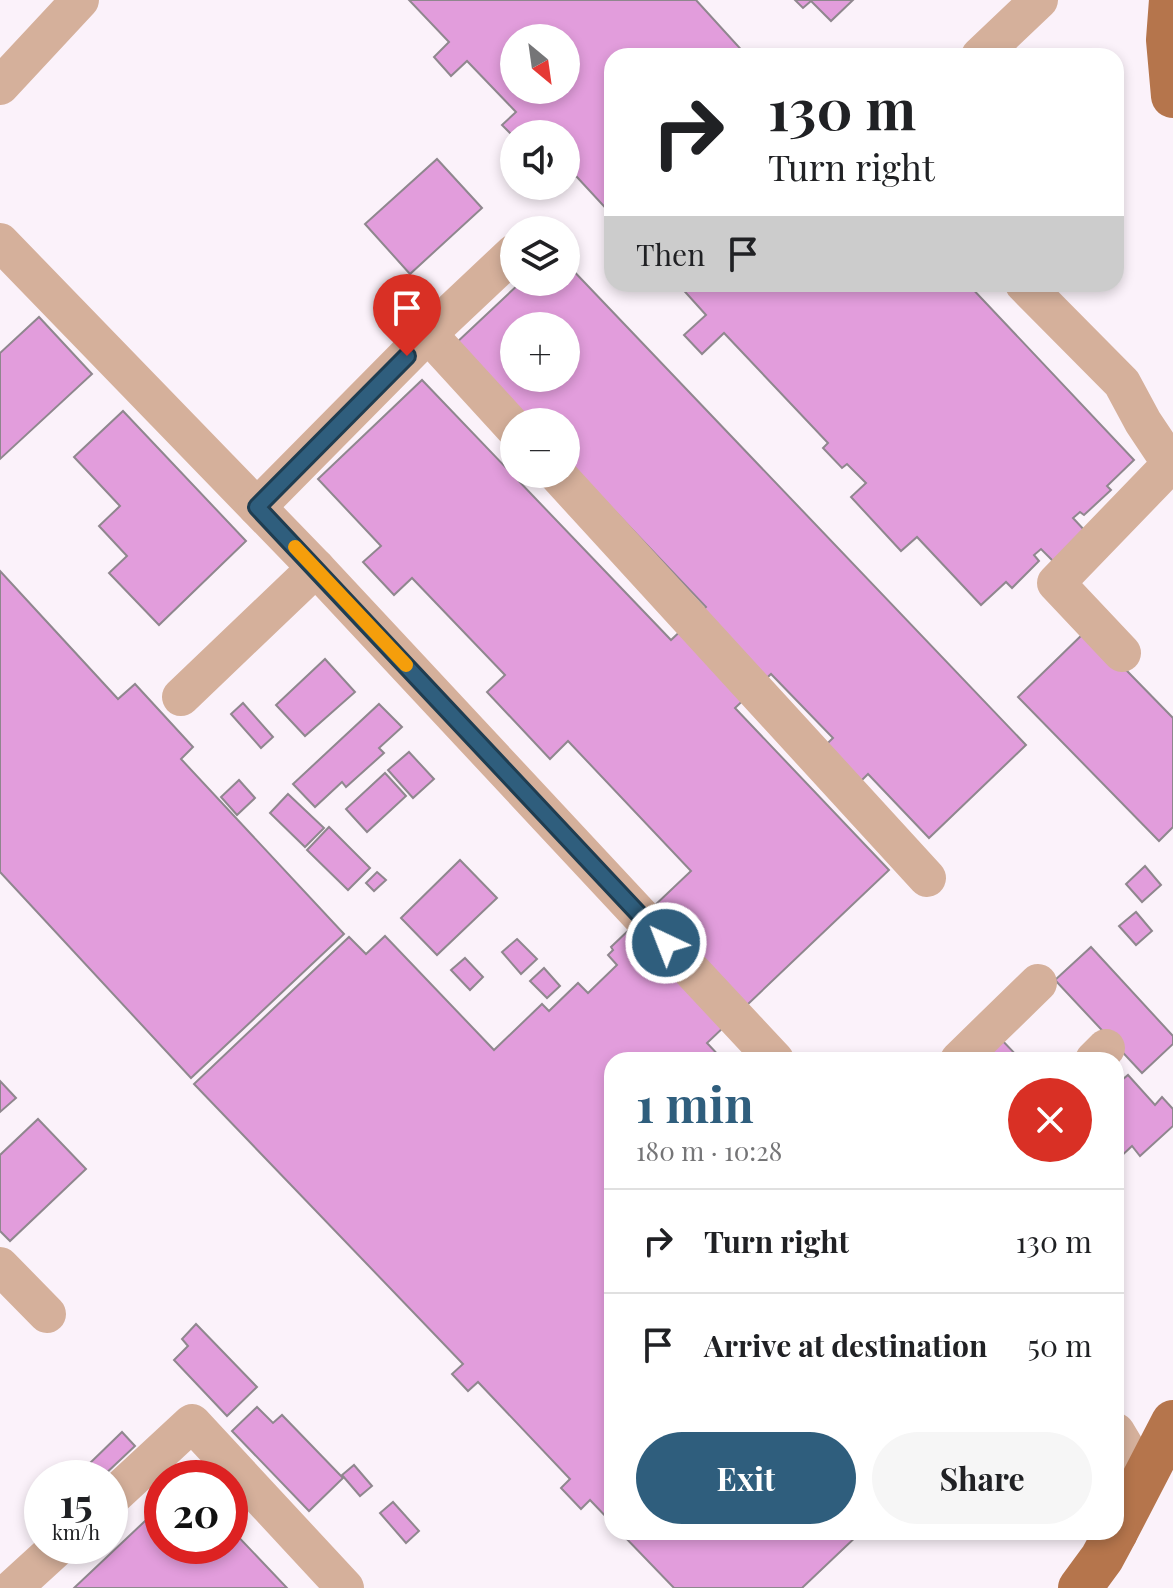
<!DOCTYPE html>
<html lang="en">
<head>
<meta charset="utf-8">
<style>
  body { margin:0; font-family:"Playfair Display",serif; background:#f6f6f6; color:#202124; height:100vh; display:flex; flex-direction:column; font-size:30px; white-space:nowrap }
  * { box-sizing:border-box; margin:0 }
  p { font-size:26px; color:#757577 }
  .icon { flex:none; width:44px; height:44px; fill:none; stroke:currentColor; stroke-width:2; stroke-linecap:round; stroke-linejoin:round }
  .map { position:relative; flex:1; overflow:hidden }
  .drawer { position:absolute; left:604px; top:1052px; width:520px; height:488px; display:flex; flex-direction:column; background:#fff; border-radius:24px; box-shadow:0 4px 12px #0003 }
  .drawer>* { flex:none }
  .banner { position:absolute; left:604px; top:48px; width:520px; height:244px; border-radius:24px; box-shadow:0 4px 12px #0003; background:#fff; color:#202124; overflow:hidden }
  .needle { width:52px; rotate:151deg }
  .fabs { position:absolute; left:500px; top:24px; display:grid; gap:16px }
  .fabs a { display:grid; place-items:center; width:80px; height:80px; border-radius:50%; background:#fff; box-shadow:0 4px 12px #0003; font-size:40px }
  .speed { position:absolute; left:24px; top:1460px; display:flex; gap:16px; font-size:40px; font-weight:700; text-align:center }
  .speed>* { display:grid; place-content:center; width:104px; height:104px; border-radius:50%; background:#fff; box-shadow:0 4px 12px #0003; line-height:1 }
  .speed small { font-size:20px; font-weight:400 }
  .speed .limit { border:12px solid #d22; background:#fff; color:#111 }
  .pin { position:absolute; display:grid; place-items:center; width:68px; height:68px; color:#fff; margin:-82px -34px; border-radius:50% 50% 50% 0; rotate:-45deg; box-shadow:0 0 8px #0007 }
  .pin .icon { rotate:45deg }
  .me { position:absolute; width:88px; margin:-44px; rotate:317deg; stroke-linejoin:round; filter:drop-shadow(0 0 6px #0008) }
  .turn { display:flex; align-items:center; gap:28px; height:168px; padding:0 32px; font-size:36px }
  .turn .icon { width:104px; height:104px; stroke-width:2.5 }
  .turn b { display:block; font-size:56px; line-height:68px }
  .then { display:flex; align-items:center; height:76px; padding:0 32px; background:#0003; gap:16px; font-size:30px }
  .round { display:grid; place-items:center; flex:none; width:84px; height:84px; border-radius:42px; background:#f6f6f6 }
  .head { display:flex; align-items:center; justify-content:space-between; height:136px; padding:0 32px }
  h1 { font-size:48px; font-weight:700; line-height:60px; color:#2f5e7d }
  .button { display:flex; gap:16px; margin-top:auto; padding:16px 32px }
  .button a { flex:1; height:92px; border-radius:48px; background:#2f5e7d; color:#fff; font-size:32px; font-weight:700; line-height:92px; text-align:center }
  .button a+a { background:#f6f6f6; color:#202124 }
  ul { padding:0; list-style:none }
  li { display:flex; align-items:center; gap:24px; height:104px; padding:0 32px; border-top:2px solid #e0e0e0 }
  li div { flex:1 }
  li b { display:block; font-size:30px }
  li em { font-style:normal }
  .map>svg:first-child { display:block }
</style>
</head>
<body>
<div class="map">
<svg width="1173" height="1588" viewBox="0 0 1173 1588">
  <rect width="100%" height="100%" fill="#fbf2fa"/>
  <g fill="#e29ddc" stroke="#8f878e" stroke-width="2" fill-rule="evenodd">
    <path d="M 409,0 L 696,0 L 747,56 L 612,56 L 612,215 L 576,176 L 566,185 L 566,134 L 536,134 L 533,131 L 529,134 L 514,134 L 514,137 L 502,125 L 516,112 L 467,61 L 451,76 L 434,57 L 449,42 ZM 514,38 L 566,38 L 566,90 L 514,90 Z"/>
    <polygon points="795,0 853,0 831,21 811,1 803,8"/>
    <polygon points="437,159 482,208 410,274 365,224"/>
    <path d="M 566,263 L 1026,745 L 929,838 L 868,774 L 842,800 L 807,763 L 833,738 L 771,674 L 735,708 L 889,870 L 707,1043 L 723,1060 L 612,1060 L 612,1523 L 590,1500 L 581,1509 L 561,1488 L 570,1479 L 478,1382 L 468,1391 L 452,1374 L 463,1364 L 194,1084 L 349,937 L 366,954 L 385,936 L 494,1050 L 542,1004 L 549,1011 L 578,983 L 588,993 L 617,965 L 608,955 L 613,950 L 611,947 L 691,871 L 568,741 L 550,759 L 487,692 L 505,675 L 412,578 L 394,595 L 363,562 L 381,546 L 318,479 L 422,380 L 671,640 L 706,607 L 566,460 L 566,422 L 514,422 L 514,447 L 497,429 L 454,345 L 521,282 L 566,282 ZM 514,326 L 566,326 L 566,378 L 514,378 Z"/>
    <polygon points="678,284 968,284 1134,460 1107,486 1111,490 1084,515 1080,512 1073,518 1087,533 1055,563 1041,549 1034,555 1039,561 1012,588 1006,582 981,605 917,537 901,551 851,497 866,483 847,464 842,468 823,448 828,443 724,333 702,354 684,335 706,315"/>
    <polygon points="39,317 92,374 0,459 0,353"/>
    <polygon points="123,411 246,541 159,625 109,573 127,556 99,526 120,506 74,457"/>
    <polygon points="0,571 118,699 135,684 193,747 181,759 344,934 191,1078 0,872"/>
    <polygon points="1087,630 1173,718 1173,827 1159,841 1018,697"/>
    <polygon points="325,659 355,692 305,736 276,705"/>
    <polygon points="243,703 273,737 261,748 231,714"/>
    <polygon points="379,704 402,727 379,748 384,753 346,787 342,782 315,807 293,784"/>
    <polygon points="409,752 434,779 413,798 388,770"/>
    <polygon points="385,773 406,796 367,832 346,809"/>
    <polygon points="239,780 255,798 237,815 221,797"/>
    <polygon points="288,794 324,828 305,847 270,813"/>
    <polygon points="329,827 370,868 348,890 307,850"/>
    <polygon points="460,860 497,898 437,955 401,918"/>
    <polygon points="1145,866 1161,885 1142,902 1126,884"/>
    <polygon points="377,872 386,880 374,891 366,883"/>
    <polygon points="1136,912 1152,931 1136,945 1119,926"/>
    <polygon points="517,939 537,959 521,974 502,952"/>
    <polygon points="1091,947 1173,1036 1173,1044 1142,1073 1055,980"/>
    <polygon points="465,958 483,977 470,990 451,970"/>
    <polygon points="544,968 560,986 547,998 530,981"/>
    <polygon points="998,1036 1021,1060 973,1060"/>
    <polygon points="1128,1075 1155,1105 1162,1097 1173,1109 1173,1126 1140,1156 1132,1146 1116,1161 1116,1085"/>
    <polygon points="0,1081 16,1098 0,1112"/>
    <polygon points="38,1119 86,1169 10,1241 0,1231 0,1155"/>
    <polygon points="196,1324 257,1387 227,1416 174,1360 188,1346 182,1339"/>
    <polygon points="257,1407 273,1423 282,1415 343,1478 309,1511 232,1431"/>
    <polygon points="122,1432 135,1446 102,1477 89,1464"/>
    <polygon points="354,1465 372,1486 360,1496 342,1475"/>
    <polygon points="81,1467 91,1478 69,1478"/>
    <polygon points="393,1502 419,1531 406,1543 380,1513"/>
    <polygon points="162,1505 162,1546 230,1546 230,1528 287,1588 74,1588"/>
    <polygon points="620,1532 861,1532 802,1588 674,1588"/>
  </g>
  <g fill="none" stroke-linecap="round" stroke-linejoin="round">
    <g stroke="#d5b09b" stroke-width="38">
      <polyline points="980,56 1039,0"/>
      <polyline points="0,86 80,0"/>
      <polyline points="0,242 316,568 775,1060"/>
      <polyline points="1024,284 1122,383 1143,422 1171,464 1056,583 1122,653"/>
      <polyline points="428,334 514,428"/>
      <polyline points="557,474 927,878"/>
      <polyline points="257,507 428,334 514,253"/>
      <polyline points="181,697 316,568"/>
      <polyline points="959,1060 1038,983"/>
      <polyline points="1094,1060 1106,1048"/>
      <polyline points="0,1266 47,1314"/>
      <polyline points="1116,1432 1144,1479"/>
      <polyline points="110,1499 192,1423 345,1588"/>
      <polyline points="13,1588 59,1546"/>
    </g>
    <g stroke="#b5754c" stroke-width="44">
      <polyline points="1171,0 1168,40 1173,96"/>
      <polyline points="1116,1532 1173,1422"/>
      <polyline points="1080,1588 1102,1558 1116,1532"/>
    </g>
  </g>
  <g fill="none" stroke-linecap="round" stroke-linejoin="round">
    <g stroke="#1f3d51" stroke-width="20">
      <polyline id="route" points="407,356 257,507 666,943"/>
    </g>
    <use href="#route" stroke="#2f5e7d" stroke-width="14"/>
    <polyline stroke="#f59e0b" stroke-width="14" points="295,547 406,665"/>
  </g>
</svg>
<div class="fabs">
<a><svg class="needle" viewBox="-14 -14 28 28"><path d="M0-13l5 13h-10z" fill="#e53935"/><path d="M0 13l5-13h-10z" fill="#757577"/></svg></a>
<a><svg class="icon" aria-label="sound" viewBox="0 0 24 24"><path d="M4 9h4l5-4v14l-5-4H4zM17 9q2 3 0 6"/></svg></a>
<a><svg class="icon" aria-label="layers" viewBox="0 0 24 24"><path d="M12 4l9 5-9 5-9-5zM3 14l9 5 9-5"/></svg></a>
<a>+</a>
<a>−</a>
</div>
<div class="speed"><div>15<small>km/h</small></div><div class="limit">20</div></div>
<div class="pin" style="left:407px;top:356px;background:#d93025"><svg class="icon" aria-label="arrive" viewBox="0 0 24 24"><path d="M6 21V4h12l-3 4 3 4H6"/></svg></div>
<svg class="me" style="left:666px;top:943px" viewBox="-20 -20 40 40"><circle r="17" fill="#2f5e7d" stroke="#fff" stroke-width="3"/><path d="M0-11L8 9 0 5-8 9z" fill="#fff"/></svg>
<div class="banner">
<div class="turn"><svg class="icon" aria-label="right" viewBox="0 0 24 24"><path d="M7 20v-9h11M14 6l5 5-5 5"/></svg><div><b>130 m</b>Turn right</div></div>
<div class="then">Then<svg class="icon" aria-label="arrive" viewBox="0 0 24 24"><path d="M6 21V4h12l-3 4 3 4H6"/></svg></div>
</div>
<section class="drawer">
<div class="head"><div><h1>1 min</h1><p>180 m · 10:28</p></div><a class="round" style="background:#d93025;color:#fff"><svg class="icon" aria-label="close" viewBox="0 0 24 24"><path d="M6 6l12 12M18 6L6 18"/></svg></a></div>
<ul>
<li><svg class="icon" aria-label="right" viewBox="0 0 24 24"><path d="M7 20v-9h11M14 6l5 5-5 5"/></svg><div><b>Turn right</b></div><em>130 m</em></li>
<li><svg class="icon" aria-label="arrive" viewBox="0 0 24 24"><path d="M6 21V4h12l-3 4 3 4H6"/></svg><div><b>Arrive at destination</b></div><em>50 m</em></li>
</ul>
<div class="button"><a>Exit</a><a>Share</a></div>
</section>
</div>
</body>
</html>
